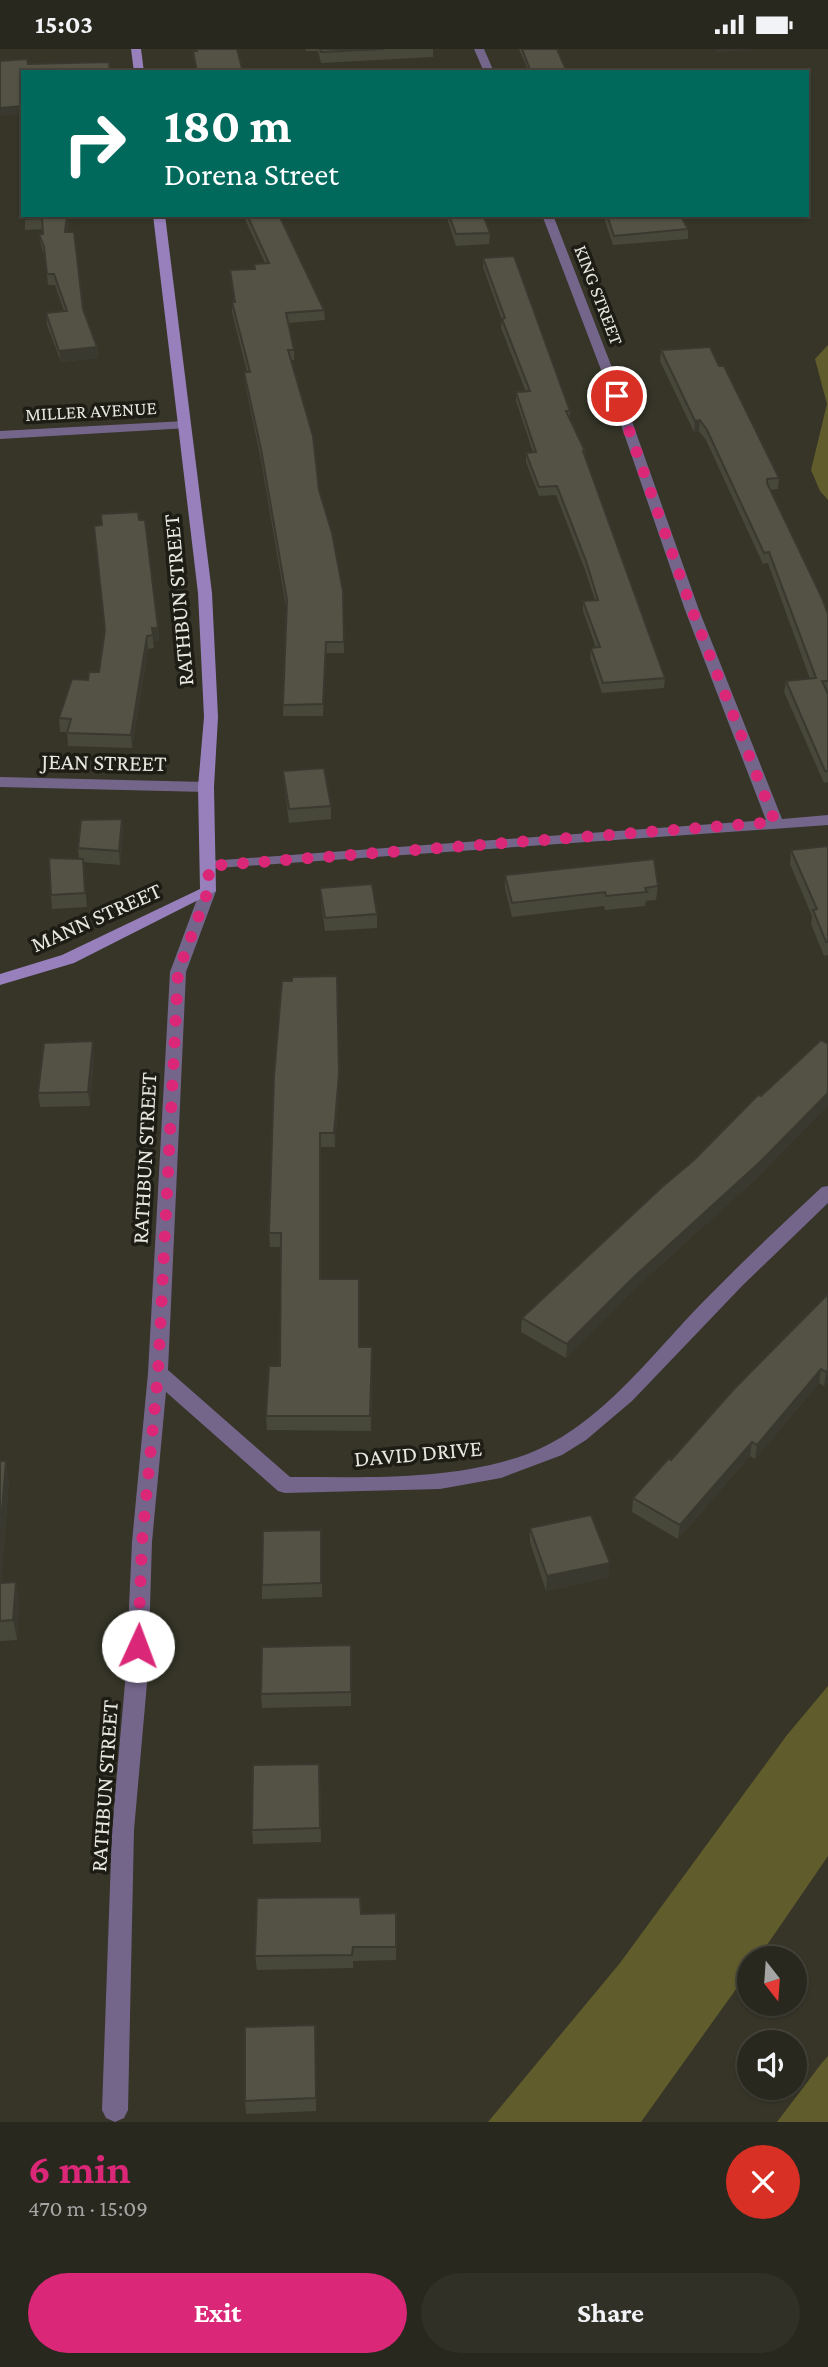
<!DOCTYPE html>
<html lang="en">
<head>
<meta charset="utf-8">
<style>
  body { margin:0; font-family:"Crimson Pro",serif; background:#303027; color:#f1f3f6; height:100vh; display:flex; flex-direction:column; font-size:26px; white-space:nowrap }
  * { box-sizing:border-box; margin:0 }
  p { font-size:23px; color:#a5a6a4 }
  .icon { flex:none; width:38px; height:38px; fill:none; stroke:currentColor; stroke-width:2; stroke-linecap:round; stroke-linejoin:round }
  .map { position:relative; height:2073px; overflow:hidden }
  .drawer { display:flex; flex-direction:column; background:#28281e; flex:1 }
  .drawer>* { flex:none }
  .banner { position:absolute; left:21px; top:21px; width:788px; height:147px; border-radius:0px; box-shadow:0 2px 5px #0004,0 0 0 2px #44443c; background:#00695c; color:#fff; overflow:hidden }
  .needle { width:46px; rotate:163deg }
  .tools { position:absolute; left:737px; top:1897px; display:grid; gap:14px }
  .tools a { display:grid; place-items:center; width:70px; height:70px; border-radius:50%; background:#28281e; box-shadow:0 2px 5px #0004,0 0 0 2px #44443c; font-size:35px }
  .pin { position:absolute; display:grid; place-items:center; width:60px; height:60px; color:#fff; margin:-30px; border:4px solid #fff; border-radius:50%; box-shadow:0 2px 7px #0007 }
  .me { position:absolute; width:77px; margin:-38px; rotate:2deg; stroke-linejoin:round; filter:drop-shadow(0 0 5px #0008) }
  .turn { display:flex; align-items:center; gap:24px; height:147px; padding:0 28px; font-size:32px }
  .turn .icon { width:91px; height:91px; stroke-width:2.5 }
  .turn b { display:block; font-size:49px; line-height:60px }
  .round { display:grid; place-items:center; flex:none; width:74px; height:74px; border-radius:37px; background:#303027 }
  .overview { display:flex; align-items:center; justify-content:space-between; height:119px; padding:0 28px }
  h1 { font-size:42px; font-weight:700; line-height:52px; color:#db2777 }
  .button { display:flex; gap:14px; margin-top:auto; padding:14px 28px }
  .button a { flex:1; height:80px; border-radius:42px; background:#db2777; color:#fff; font-size:28px; font-weight:700; line-height:80px; text-align:center }
  .button a+a { background:#303027; color:#f1f3f6 }
  .status { display:flex; justify-content:space-between; align-items:center; height:49px; padding:0 35px; background:#28281e; direction:ltr }
  .status svg { height:19px; fill:currentColor }
  .map>svg:first-child { display:block }
</style>
</head>
<body>
<div class="status"><b>15:03</b><svg viewBox="0 0 49 12"><path d="M0 12V9h3v3zM5 12V6h3v6zM10 12V3h3v9zM15 12V0h3v12zM26 1h20v11H26zM47 4h2v5h-2z"/></svg></div>
<div class="map">
<svg width="828" height="2073" viewBox="0 0 828 2073">
  <rect width="100%" height="100%" fill="#363528"/>
  <g fill="#605c2c">
    <polygon points="828,296 828,451 820,442 811,421 827,355 815,310"/>
    <polygon points="828,1637 828,1807 758,1909 749,1909 749,1922 641,2073 488,2073 620,1914 787,1686"/>
    <polygon points="828,2007 828,2073 777,2073 821,2015"/>
  </g>
  <g fill="none" stroke-linecap="round" stroke-linejoin="round">
    <g fill="#74668b" fill-rule="evenodd">
      <polygon points="474,0 484,0 494,23 484,23"/>
      <polygon points="542,166 553,166 623,347 699,561 782,770 828,766 828,776 203,820 201,817 203,814 209,812 766,771 685,561 611,347"/>
      <polygon points="185,372 191,376 189,379 0,390 0,382"/>
      <polygon points="0,728 206,733 214,738 206,743 0,738"/>
      <path d="M 208,837 L 216,842 L 186,923 L 168,1321 L 290,1428 C 367,1428 448,1432 522,1407 C 595,1382 648,1310 699,1257 C 739,1216 780,1177 822,1138 L 828,1137 L 828,1154 L 743,1236 L 632,1352 L 586,1391 L 562,1406 L 501,1429 L 440,1440 L 285,1444 L 278,1442 L 166,1343 L 152,1493 L 148,1623 L 134,1781 L 128,2061 L 124,2069 L 115,2073 L 106,2069 L 102,2061 L 112,1781 L 126,1623 L 132,1493 L 148,1324 L 170,923 L 200,842 Z"/>
    </g>
    <g fill="#9780bc" fill-rule="evenodd">
      <polygon points="131,0 141,0 144,23 134,23"/>
      <polygon points="153,166 165,166 212,544 218,668 214,738 216,842 74,914 0,936 0,925 62,906 200,840 198,738 204,668 198,544"/>
    </g>
  </g>
  <g fill="#47473a">
    <polygon points="305,0 433,0 433,8 321,14 318,2 306,2"/>
    <polygon points="519,0 557,0 567,23 529,23"/>
    <polygon points="25,166 70,166 67,183 83,260 97,298 98,309 61,313 47,276 46,264 64,262 55,236 48,236 45,209 41,196 39,185 43,185 43,180 25,181"/>
    <polygon points="243,166 279,166 324,261 325,271 288,274 294,301 294,311 291,311 319,441 343,542 344,604 326,604 323,667 283,667 286,558 261,411 245,334 244,323 247,323 232,263 232,253 234,253 230,221 254,220 265,214"/>
    <polygon points="446,166 483,166 490,184 489,195 456,197"/>
    <polygon points="603,166 680,166 688,180 688,190 613,196"/>
    <polygon points="483,209 570,362 570,370 585,402 585,408 665,629 664,639 602,644 590,609 591,599 596,599 583,562 583,552 595,551 585,521 556,446 539,447 526,413 526,404 533,403 516,352 516,343 526,343 501,279 502,271 483,218"/>
    <polygon points="661,301 719,317 779,429 778,440 770,441 828,565 828,643 827,643 828,645 828,733 824,734 784,643 786,632 810,630 768,514 763,515 706,391 699,382 694,383 660,312"/>
    <polygon points="158,579 159,592 153,592 154,599 148,600 132,699 68,697 67,683 60,683 59,669 88,631"/>
    <polygon points="283,722 331,757 331,770 289,774 284,735"/>
    <polygon points="122,770 123,784 120,816 83,813 87,858 52,860 51,846 79,810 78,799"/>
    <polygon points="828,797 828,906 824,907 811,875 812,867 790,815 791,801"/>
    <polygon points="505,826 658,837 656,851 646,852 645,857 605,861 604,857 512,868 505,839"/>
    <polygon points="320,839 377,865 377,879 325,882 321,853"/>
    <polygon points="94,1006 90,1057 40,1058 38,1044"/>
    <polygon points="339,1039 335,1098 320,1098 321,1230 359,1298 372,1298 371,1382 267,1381 266,1367 280,1317 281,1198 270,1198 269,1184"/>
    <polygon points="761,1047 759,1127 634,1240 566,1309 521,1283 522,1269 694,1111"/>
    <polygon points="828,1245 828,1333 824,1337 819,1334 755,1410 750,1407 678,1490 632,1463 633,1449 671,1411"/>
    <polygon points="0,1412 9,1431 1,1534 16,1533 19,1553 17,1591 0,1592"/>
    <polygon points="530,1479 609,1528 546,1542 530,1493"/>
    <polygon points="322,1495 322,1548 262,1550 262,1536"/>
    <polygon points="351,1596 351,1657 262,1659 261,1645"/>
    <polygon points="320,1729 321,1793 253,1795 252,1781"/>
    <polygon points="396,1864 396,1911 353,1912 353,1919 257,1921 255,1907 361,1865"/>
    <polygon points="315,1976 316,2062 246,2065 245,2052"/>
  </g>
  <g fill="#3a3930">
    <polygon points="716,0 756,0 715,4"/>
    <polygon points="23,57 23,65 0,67 0,59"/>
    <polygon points="67,166 70,166 66,194 65,183"/>
    <polygon points="97,298 98,309 61,313 59,302"/>
    <polygon points="700,371 699,382 694,383 695,372"/>
    <polygon points="152,579 158,579 159,592 153,592"/>
    <polygon points="147,587 148,600 132,699 131,686"/>
    <polygon points="326,593 326,604 323,667 323,655"/>
    <polygon points="122,770 123,784 120,816 119,802"/>
    <polygon points="337,927 339,1039 335,1098 334,1084"/>
    <polygon points="93,992 94,1006 90,1057 88,1043"/>
    <polygon points="828,1044 828,1057 759,1127 634,1240 566,1309 567,1295 636,1226"/>
    <polygon points="821,1320 819,1334 755,1410 757,1396"/>
    <polygon points="828,1321 828,1333 824,1337 826,1323"/>
    <polygon points="752,1393 750,1407 678,1490 680,1476"/>
    <polygon points="6,1412 9,1431 0,1546 0,1486"/>
    <polygon points="610,1514 609,1528 546,1542 547,1527"/>
    <polygon points="16,1533 19,1553 17,1591 13,1571"/>
  </g>
  <g fill="#535244" stroke="#3a3930" stroke-width="2">
    <polygon points="197,0 237,0 243,23 197,23 193,2 197,2"/>
    <polygon points="320,0 384,0 321,3"/>
    <polygon points="522,0 557,0 567,23 531,23"/>
    <polygon points="27,10 28,15 109,13 110,23 23,23 23,57 0,59 0,12"/>
    <polygon points="25,166 67,166 65,183 74,183 83,260 97,298 59,302 46,264 67,262 54,225 47,225 44,198 39,185 43,185 42,169 24,170"/>
    <polygon points="247,166 279,166 324,261 286,264 294,301 288,301 313,387 319,441 332,484 343,542 344,593 326,593 323,655 283,656 287,551 261,400 244,323 250,323 232,253 235,253 230,221 255,220 254,215 269,214"/>
    <polygon points="449,166 483,166 490,184 456,185"/>
    <polygon points="607,166 680,166 688,180 614,187"/>
    <polygon points="514,207 570,362 566,362 585,402 583,402 665,629 603,634 591,599 600,598 583,552 598,551 586,512 557,437 539,438 526,404 536,403 516,343 530,342 502,270 505,269 483,209"/>
    <polygon points="710,298 719,317 724,317 779,429 767,430 767,434 822,549 828,565 828,632 822,632 828,645 828,722 825,722 786,632 816,629 769,503 764,504 707,381 700,371 695,372 661,301"/>
    <polygon points="138,463 139,471 145,471 158,579 152,579 153,586 147,587 131,686 67,684 71,670 59,669 72,630 88,631 89,623 99,623 105,581 94,477 102,476 101,465"/>
    <polygon points="324,719 331,757 289,760 283,722"/>
    <polygon points="122,770 119,802 78,799 81,771"/>
    <polygon points="828,797 828,893 826,893 813,861 817,860 791,801"/>
    <polygon points="49,809 83,810 85,844 51,846"/>
    <polygon points="654,810 658,837 645,839 647,843 606,847 605,843 512,854 505,826"/>
    <polygon points="372,835 377,865 325,869 320,839"/>
    <polygon points="337,927 339,1025 334,1084 320,1084 320,1230 359,1230 359,1298 372,1298 370,1367 266,1367 269,1317 280,1317 281,1184 269,1184 274,1027 282,932 292,932 292,928"/>
    <polygon points="821,991 828,995 828,1044 760,1113 636,1226 567,1295 522,1269 662,1138 694,1111 758,1046 761,1047"/>
    <polygon points="93,992 88,1043 38,1044 44,994"/>
    <polygon points="828,1245 828,1321 826,1323 821,1320 757,1396 752,1393 680,1476 633,1449 669,1409 671,1411 734,1340"/>
    <polygon points="0,1412 6,1412 0,1486"/>
    <polygon points="591,1466 610,1514 547,1527 530,1479"/>
    <polygon points="321,1481 321,1534 262,1536 263,1482"/>
    <polygon points="16,1533 13,1571 0,1572 0,1534"/>
    <polygon points="351,1596 351,1643 261,1645 262,1598"/>
    <polygon points="319,1715 320,1779 252,1781 253,1716"/>
    <polygon points="360,1848 361,1865 396,1864 396,1898 353,1898 352,1906 255,1907 257,1849"/>
    <polygon points="315,1976 316,2049 245,2052 245,1978"/>
  </g>
  <g fill="none" stroke-linecap="round" stroke-linejoin="round">
    <polyline stroke="#db2777" stroke-width="12" stroke-dasharray="0 21.6" points="138,1597 142,1493 158,1324 178,923 208,842 209,817 775,773 692,561 617,347"/>
  </g>
  <g text-anchor="middle" dominant-baseline="central" stroke-width="7" stroke-linejoin="round" paint-order="stroke">
    <g font-size="19" fill="#e7e7df" stroke="#1d1d16">
      <text transform="translate(599 246) rotate(69)">KING STREET</text>
      <text transform="translate(91 362) rotate(-3)">MILLER AVENUE</text>
    </g>
    <g font-size="23" fill="#e7e7df" stroke="#1d1d16">
      <text transform="translate(178 551) rotate(-95)">RATHBUN STREET</text>
      <text transform="translate(104 713) rotate(1)">JEAN STREET</text>
      <text transform="translate(96 868) rotate(-24)">MANN STREET</text>
      <text transform="translate(144 1109) rotate(-87)">RATHBUN STREET</text>
      <text transform="translate(418 1404) rotate(-5)">DAVID DRIVE</text>
      <text transform="translate(104 1737) rotate(-86)">RATHBUN STREET</text>
    </g>
  </g>
</svg>
<div class="tools">
<a><svg class="needle" viewBox="-14 -14 28 28"><path d="M0-13l5 13h-10z" fill="#e53935"/><path d="M0 13l5-13h-10z" fill="#a5a6a4"/></svg></a>
<a><svg class="icon" aria-label="sound" viewBox="0 0 24 24"><path d="M4 9h4l5-4v14l-5-4H4zM17 9q2 3 0 6"/></svg></a>
</div>
<div class="pin" style="left:617px;top:347px;background:#d93025"><svg class="icon" aria-label="arrive" viewBox="0 0 24 24"><path d="M6 21V4h12l-3 4 3 4H6"/></svg></div>
<svg class="me" style="left:138px;top:1597px" viewBox="-20 -20 40 40"><circle r="19" fill="#fff"/><path d="M0-13L10 11 0 6-10 11z" fill="#db2777"/></svg>
<div class="banner">
<div class="turn"><svg class="icon" aria-label="right" viewBox="0 0 24 24"><path d="M7 20v-9h11M14 6l5 5-5 5"/></svg><div><b>180 m</b>Dorena Street</div></div>
</div>
</div>
<section class="drawer">
<div class="overview"><div><h1>6 min</h1><p>470 m · 15:09</p></div><a class="round" style="background:#d93025;color:#fff"><svg class="icon" aria-label="close" viewBox="0 0 24 24"><path d="M6 6l12 12M18 6L6 18"/></svg></a></div>
<div class="button"><a>Exit</a><a>Share</a></div>
</section>
</body>
</html>
